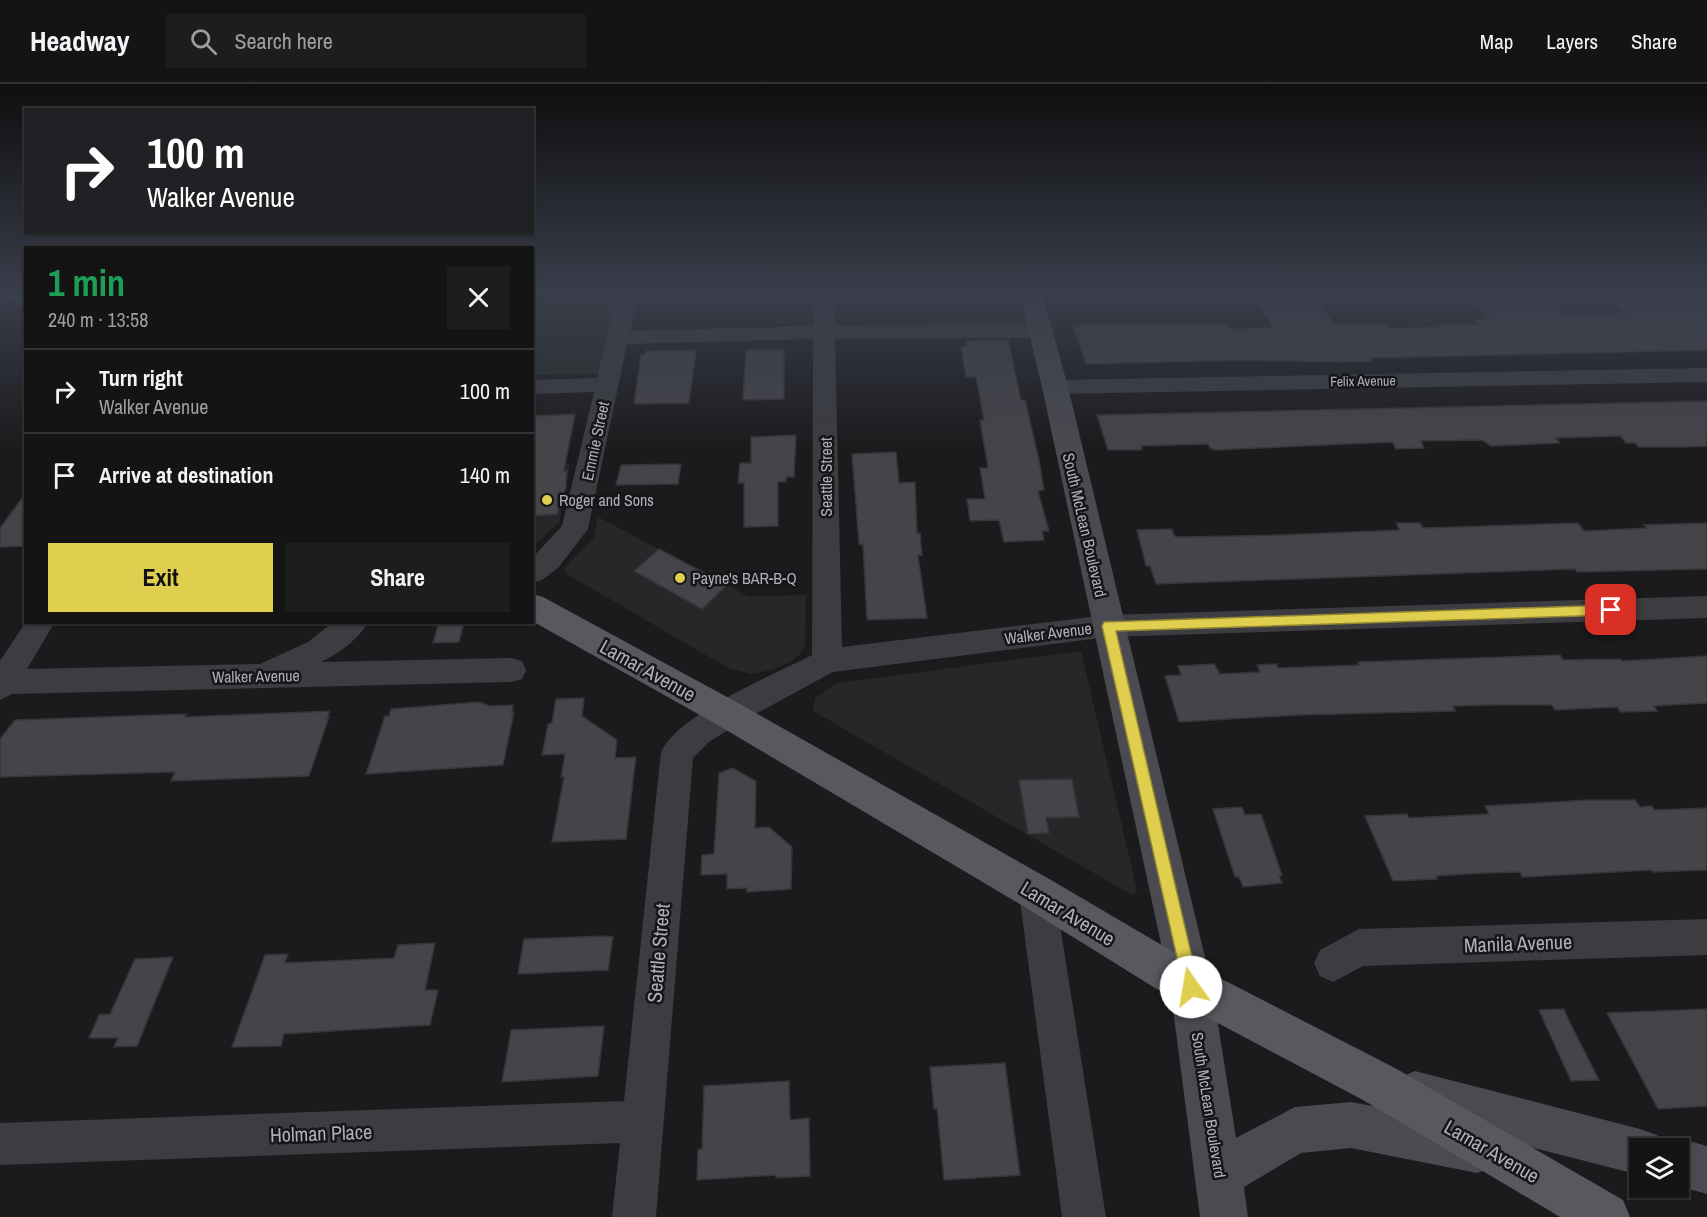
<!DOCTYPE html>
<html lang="en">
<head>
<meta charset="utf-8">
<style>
  body { margin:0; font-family:"Archivo Narrow",sans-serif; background:#1d1d1e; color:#f1f3f6; height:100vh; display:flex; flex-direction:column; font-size:22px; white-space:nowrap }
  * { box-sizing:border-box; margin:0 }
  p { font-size:20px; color:#9d9ea0 }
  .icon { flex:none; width:33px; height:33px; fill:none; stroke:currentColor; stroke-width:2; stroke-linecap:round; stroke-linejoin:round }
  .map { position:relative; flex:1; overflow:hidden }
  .panel { position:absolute; left:24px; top:162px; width:510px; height:378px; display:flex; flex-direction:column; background:#141415; border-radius:0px; box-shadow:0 2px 4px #0004,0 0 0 2px #333334 }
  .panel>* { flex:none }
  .banner { position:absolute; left:24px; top:24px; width:510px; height:126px; border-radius:0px; box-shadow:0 2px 4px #0004,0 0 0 2px #333334; background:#202124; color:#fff; overflow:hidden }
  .buttons { position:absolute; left:1629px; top:1054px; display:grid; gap:12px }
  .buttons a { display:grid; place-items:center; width:60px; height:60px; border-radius:0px; background:#141415; box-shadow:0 2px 4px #0004,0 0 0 2px #333334; font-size:30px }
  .pin { position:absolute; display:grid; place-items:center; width:51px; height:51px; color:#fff; margin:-26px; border-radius:12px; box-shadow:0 3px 9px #0006 }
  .me { position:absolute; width:66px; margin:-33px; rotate:347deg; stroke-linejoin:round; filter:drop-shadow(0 0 4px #0008) }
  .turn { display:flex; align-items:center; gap:21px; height:126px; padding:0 24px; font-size:27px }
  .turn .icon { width:78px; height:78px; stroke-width:2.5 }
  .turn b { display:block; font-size:42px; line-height:51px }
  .round { display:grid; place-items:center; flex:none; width:63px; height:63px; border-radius:0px; background:#1d1d1e }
  .head { display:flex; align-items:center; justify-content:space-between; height:102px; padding:0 24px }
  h1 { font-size:36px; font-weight:800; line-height:45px; color:#1e9e55 }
  .action { display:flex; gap:12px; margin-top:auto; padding:12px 24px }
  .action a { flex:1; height:69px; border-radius:0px; background:#e0ce4e; color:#111; font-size:24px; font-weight:800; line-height:69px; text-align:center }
  .action a+a { background:#1d1d1e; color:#f1f3f6 }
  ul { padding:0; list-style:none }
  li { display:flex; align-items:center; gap:18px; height:84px; padding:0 24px; border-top:2px solid #333334 }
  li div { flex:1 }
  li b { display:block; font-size:22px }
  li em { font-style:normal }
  header { display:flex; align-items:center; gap:36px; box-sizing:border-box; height:84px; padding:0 30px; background:#141415; border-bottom:2px solid #333334 }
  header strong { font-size:28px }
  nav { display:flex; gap:33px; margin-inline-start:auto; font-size:21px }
  .search { width:420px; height:54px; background:#1d1d1e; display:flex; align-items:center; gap:15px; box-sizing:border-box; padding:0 21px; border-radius:0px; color:#9d9ea0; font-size:22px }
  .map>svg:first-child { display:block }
</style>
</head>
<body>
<header>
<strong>Headway</strong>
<div class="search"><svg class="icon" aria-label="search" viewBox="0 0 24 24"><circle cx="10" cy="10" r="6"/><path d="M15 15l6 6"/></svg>Search here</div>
<nav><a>Map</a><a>Layers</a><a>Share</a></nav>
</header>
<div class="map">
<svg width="1707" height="1133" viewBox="0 0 1707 1133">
  <rect width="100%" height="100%" fill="#1b1a1c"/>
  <g fill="#272629">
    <polygon points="570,380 559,439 533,462 532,382"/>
    <polygon points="598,433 748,512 806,511 805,561 800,570 792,577 771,586 751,590 728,584 565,489 564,484 593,455"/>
    <polygon points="1081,567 1137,806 1132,811 813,627 815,614 837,599"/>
  </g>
  <polygon fill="#242c27" points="616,219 601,290 533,291 532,221"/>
  <g fill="#454449" stroke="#353438" stroke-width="1.5">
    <polygon points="1707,212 1707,266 1369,274 1371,277 1340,278 1239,276 1086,280 1073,241 1228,241 1230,245 1273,244 1258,219 1318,218 1335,241 1388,241 1390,244 1440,243 1439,241 1478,241 1473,235 1488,235 1476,220 1551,217 1565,231 1624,229 1611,218 1635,216 1632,213"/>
    <polygon points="1008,256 1021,316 1025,316 1039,376 1044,406 1038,407 1049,447 1042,447 1044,456 1004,458 999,436 970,437 967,415 985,415 980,384 988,384 980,336 984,336 976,293 966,293 961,263 967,262 966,257"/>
    <polygon points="696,266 689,319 634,320 641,270 645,270 646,267"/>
    <polygon points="746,266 784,266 784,315 743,316"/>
    <polygon points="1707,317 1707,362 1683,363 1639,363 1635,359 1626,359 1620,352 1556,354 1560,359 1491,362 1482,356 1421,357 1424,364 1396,365 1392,358 1215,366 1210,364 1208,360 1141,362 1142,366 1108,366 1097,331"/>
    <polygon points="575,330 564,387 567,387 566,403 557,430 532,432 532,332"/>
    <polygon points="796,351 794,393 786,393 786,398 778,398 778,442 744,443 744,399 738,399 740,379 751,379 751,353"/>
    <polygon points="896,368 899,399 915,398 917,449 920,449 922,471 918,472 927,534 867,536 863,461 859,460 852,370"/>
    <polygon points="681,380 678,400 616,401 621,381"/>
    <polygon points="26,409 26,462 0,463 0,444"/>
    <polygon points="1396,439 1420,439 1423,444 1578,439 1584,447 1647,444 1644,441 1707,439 1707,485 1577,488 1575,485 1156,500 1150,482 1146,482 1137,446 1172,445 1174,452 1180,453 1280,451 1400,446"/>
    <polygon points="659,465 727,501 702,525 634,487"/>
    <polygon points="439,538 464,538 459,558 433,559"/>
    <polygon points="1560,571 1563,576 1620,575 1622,577 1707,572 1707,619 1654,622 1657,627 1620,628 1617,623 1555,626 1551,621 1495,621 1453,622 1455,627 1299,631 1179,638 1165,592 1181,591 1178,582 1214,580 1220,590 1260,588 1257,581 1277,580 1278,584 1359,581 1358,578"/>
    <polygon points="584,614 582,632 617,656 615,674 636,673 626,755 552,758 564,693 561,693 565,670 542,671 548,640 552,639 556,615"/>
    <polygon points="479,618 490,622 513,621 512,629 514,628 503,681 366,690 385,632 389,632 391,625"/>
    <polygon points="330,627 327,634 329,633 309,692 171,697 175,688 0,693 0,655 15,636 186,630 185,633"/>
    <polygon points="732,684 756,697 755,744 769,743 792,763 791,805 747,808 747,804 727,805 727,790 701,791 702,771 714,770 719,689"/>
    <polygon points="1072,695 1079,733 1046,734 1049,749 1028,750 1019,696"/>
    <polygon points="1588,716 1635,716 1640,723 1652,722 1654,726 1707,724 1707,786 1653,788 1652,786 1522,793 1520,788 1487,789 1436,792 1437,795 1393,797 1365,732 1407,730 1409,734 1489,730 1485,722"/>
    <polygon points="1242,723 1245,731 1261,730 1282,791 1279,792 1282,799 1243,803 1239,793 1235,793 1213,725"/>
    <polygon points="605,852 613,853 608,886 518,890 524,855"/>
    <polygon points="435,859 425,906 438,906 430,941 284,950 281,962 232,963 265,871 288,870 285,879 394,874 398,861"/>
    <polygon points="173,873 137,962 114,963 118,954 89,954 99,931 110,930 135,875"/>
    <polygon points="1564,925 1569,937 1599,996 1571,997 1539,926"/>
    <polygon points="1707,925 1707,1022 1658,1025 1607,929"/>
    <polygon points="604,942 598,992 502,998 511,946"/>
    <polygon points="1005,979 1020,1091 944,1096 937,1024 934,1025 930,983"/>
    <polygon points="789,997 790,1036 809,1034 810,1092 776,1094 776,1091 697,1096 698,1065 702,1065 704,1002"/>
  </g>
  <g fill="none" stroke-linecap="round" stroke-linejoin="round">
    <g fill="#3c3c41" fill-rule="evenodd">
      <path d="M 617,208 L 638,208 L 630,247 L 813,242 L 814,208 L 834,208 L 835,241 L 1040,240 L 1048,242 L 1051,247 L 1048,252 L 1040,254 L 835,255 L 842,563 L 1108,531 L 1707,512 L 1707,534 L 1108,553 L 833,588 L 739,639 L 709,658 L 693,674 L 656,1133 L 612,1133 L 620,1059 L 0,1081 L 0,1039 L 624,1017 L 661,668 C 679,630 773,591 812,571 L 813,255 L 627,260 L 588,445 L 558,484 L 542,496 L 532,499 L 532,474 L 562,442 L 594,308 L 532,310 L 532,296 L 597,294 Z"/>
      <polygon points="1707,284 1707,298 1055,310 1047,308 1043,303 1047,298 1055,296"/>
      <path d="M 26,538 L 55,538 L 27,585 L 260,580 L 308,558 L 333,538 L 368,538 C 360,554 337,571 321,578 L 511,574 L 522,577 L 526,586 L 522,595 L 511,598 L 12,610 L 0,616 L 0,577 Z"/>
      <polygon points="1037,792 1050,797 1055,809 1106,1133 1062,1133 1019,809 1024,797"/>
      <polygon points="1707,835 1707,871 1363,882 1333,898 1320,892 1314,879 1320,866 1359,845"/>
    </g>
    <polygon fill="#4a4a50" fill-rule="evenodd" points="1019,208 1042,208 1068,303 1212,902 1236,1054 1295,1023 1351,1018 1405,1028 1399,1026 1392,1010 1399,994 1415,987 1640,1045 1657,1051 1661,1062 1678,1054 1707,1062 1707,1110 1678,1102 1678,1065 1640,1065 1640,1091 1495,1054 1500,1066 1494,1083 1477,1089 1351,1064 1301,1069 1244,1103 1248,1133 1200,1133 1170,902 1042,303"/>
    <g fill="#58585f" fill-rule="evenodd">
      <polygon points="2,208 26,208 26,223 18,221"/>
      <polygon points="532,510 543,513 740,620 1051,796 1206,887 1395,984 1623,1116 1630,1133 1560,1133 1363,1016 1176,917 1023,822 716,640 532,537"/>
    </g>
  </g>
  <linearGradient id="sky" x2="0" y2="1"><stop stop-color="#0f0e0f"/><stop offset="0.57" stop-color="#393e4b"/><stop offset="1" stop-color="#393e4b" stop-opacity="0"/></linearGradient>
  <rect width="1707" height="367" fill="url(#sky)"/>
  <polygon fill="#e0ce4e" stroke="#928633" stroke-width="1.5" points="1611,521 1618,526 1611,531 1116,547 1199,903 1197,909 1191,911 1185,909 1102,542 1104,538"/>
  <g fill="#e0ce4e" stroke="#161517" stroke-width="2">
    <circle cx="547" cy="416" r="6"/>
    <circle cx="680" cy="494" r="6"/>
  </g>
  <g text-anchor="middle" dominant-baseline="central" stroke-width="5" stroke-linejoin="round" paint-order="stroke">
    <g font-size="14" fill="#aeafba" stroke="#161517">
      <text transform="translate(1363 297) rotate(-1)">Felix Avenue</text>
    </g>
    <g font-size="16" fill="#aeafba" stroke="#161517">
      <text transform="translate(595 357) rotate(-78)">Emmie Street</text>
      <text transform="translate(826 393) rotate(-90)">Seattle Street</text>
      <text transform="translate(1085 441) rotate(77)">South McLean Boulevard</text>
      <text transform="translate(1048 549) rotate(-7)">Walker Avenue</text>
      <text transform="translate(256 592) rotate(-1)">Walker Avenue</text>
      <text transform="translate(1209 1021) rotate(81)">South McLean Boulevard</text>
    </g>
    <g font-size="16" fill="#aeafba" stroke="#161517" text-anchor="start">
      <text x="559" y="416">Roger and Sons</text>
      <text x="692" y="494">Payne's BAR-B-Q</text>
    </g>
    <g font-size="20" fill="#aeafba" stroke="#161517">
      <text transform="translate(648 586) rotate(29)">Lamar Avenue</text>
      <text transform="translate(1068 829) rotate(31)">Lamar Avenue</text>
      <text transform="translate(1518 859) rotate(-2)">Manila Avenue</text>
      <text transform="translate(658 869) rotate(-85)">Seattle Street</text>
      <text transform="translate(321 1049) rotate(-2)">Holman Place</text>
      <text transform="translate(1492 1067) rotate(30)">Lamar Avenue</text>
    </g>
  </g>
</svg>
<div class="buttons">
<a><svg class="icon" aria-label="layers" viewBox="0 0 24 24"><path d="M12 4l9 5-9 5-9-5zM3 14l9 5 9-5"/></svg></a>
</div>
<div class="pin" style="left:1611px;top:526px;background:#d93025"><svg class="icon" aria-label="arrive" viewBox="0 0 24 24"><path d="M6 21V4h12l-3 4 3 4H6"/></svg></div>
<svg class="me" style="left:1191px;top:903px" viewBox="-20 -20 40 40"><circle r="19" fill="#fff"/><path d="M0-13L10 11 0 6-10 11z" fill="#e0ce4e"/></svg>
<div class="banner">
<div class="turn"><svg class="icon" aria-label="right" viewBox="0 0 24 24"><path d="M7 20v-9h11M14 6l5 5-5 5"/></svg><div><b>100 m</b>Walker Avenue</div></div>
</div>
<section class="panel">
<div class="head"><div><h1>1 min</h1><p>240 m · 13:58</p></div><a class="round"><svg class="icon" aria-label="close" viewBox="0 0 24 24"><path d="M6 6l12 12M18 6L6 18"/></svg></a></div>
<ul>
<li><svg class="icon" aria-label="right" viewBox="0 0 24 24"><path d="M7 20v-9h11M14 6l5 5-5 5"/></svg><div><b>Turn right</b><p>Walker Avenue</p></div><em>100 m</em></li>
<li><svg class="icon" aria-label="arrive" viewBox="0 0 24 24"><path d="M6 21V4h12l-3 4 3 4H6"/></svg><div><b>Arrive at destination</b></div><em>140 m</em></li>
</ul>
<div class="action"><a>Exit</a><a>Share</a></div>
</section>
</div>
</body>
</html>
